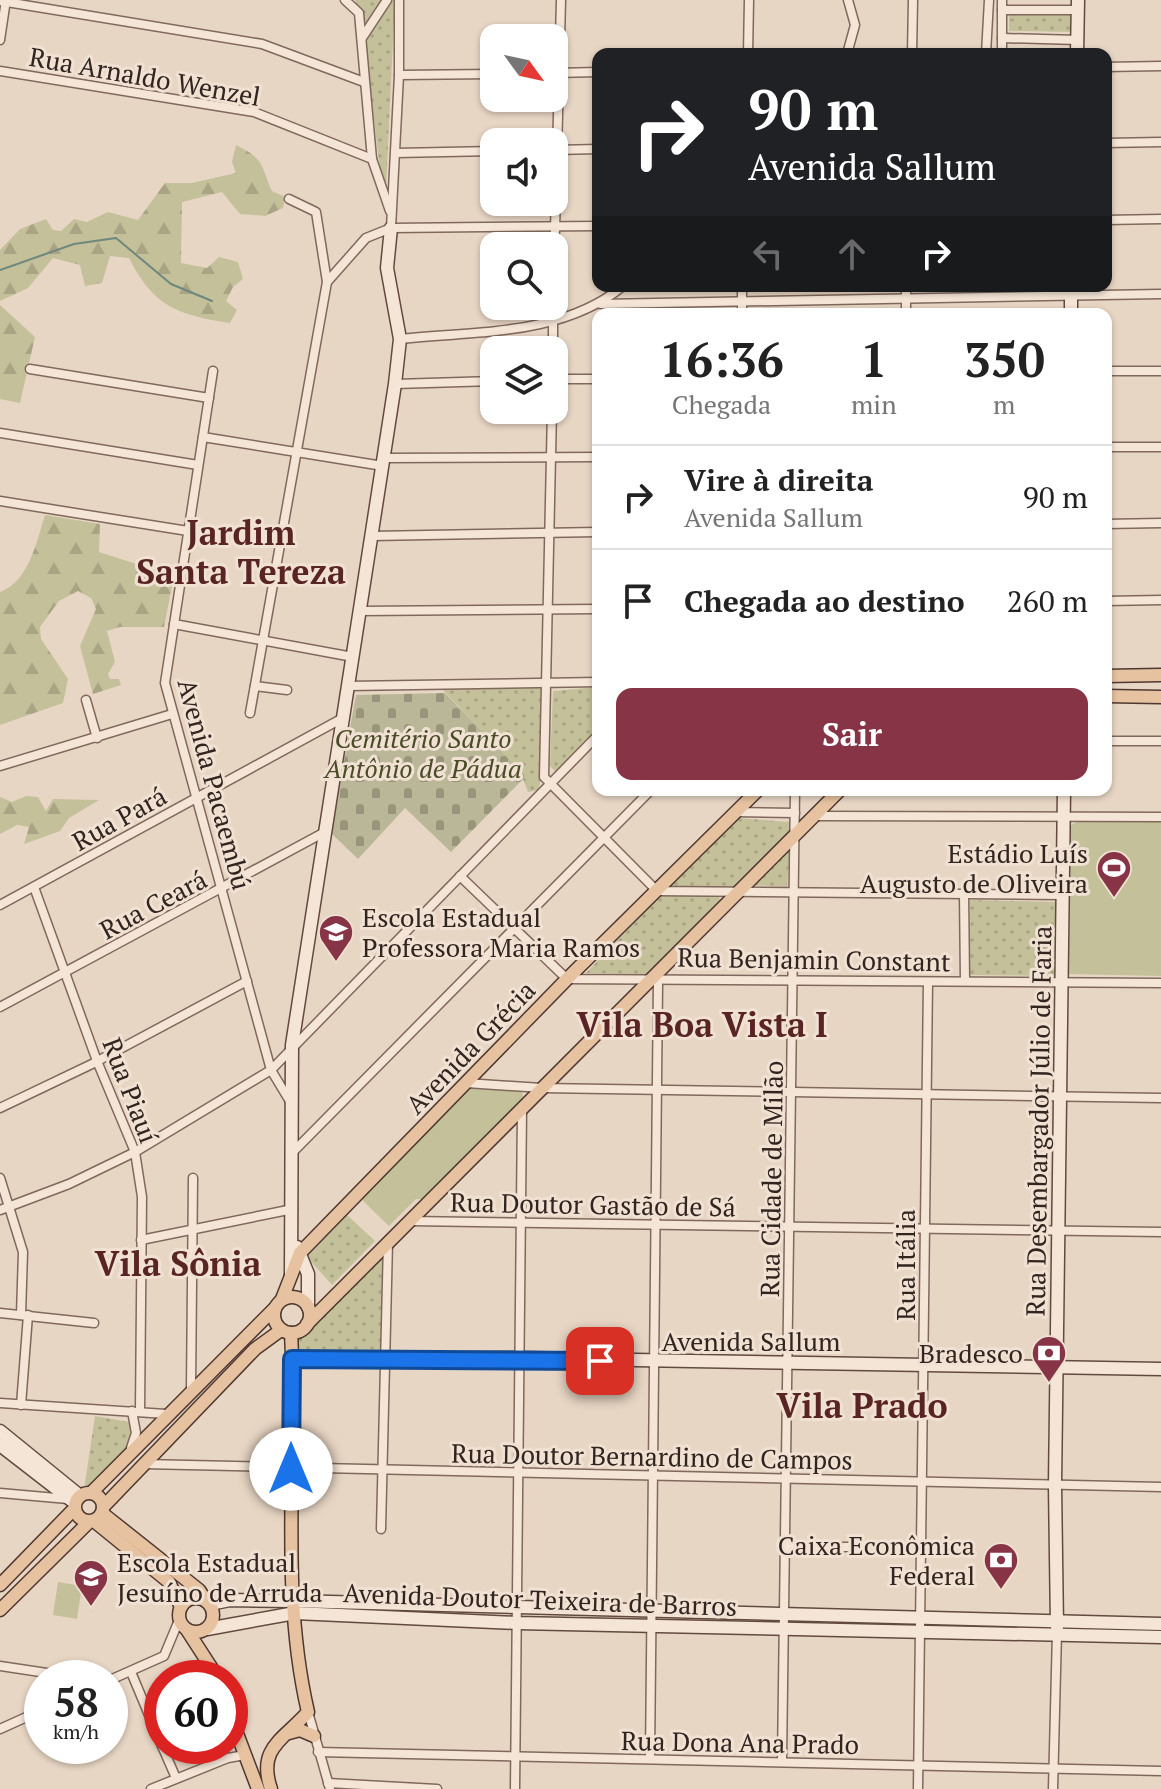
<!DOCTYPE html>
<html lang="pt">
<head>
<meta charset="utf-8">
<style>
  body { margin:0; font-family:"PT Serif",serif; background:#f6f6f6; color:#222; height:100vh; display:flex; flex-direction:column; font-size:30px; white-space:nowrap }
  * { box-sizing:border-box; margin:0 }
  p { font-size:26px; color:#767676 }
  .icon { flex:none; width:44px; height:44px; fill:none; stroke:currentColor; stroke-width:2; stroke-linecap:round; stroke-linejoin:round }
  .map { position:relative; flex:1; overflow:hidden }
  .side { position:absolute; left:592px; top:308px; width:520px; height:488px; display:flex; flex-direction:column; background:#fff; border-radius:16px; box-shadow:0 2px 6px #0004 }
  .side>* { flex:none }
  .top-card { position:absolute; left:592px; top:48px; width:520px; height:244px; border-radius:16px; box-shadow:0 2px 6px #0004; background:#202124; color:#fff; overflow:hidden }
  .needle { width:52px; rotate:123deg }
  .fabs { position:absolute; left:480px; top:24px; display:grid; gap:16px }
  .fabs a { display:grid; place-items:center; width:88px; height:88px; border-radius:16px; background:#fff; box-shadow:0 2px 6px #0004; font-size:40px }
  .speed { position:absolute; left:24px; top:1660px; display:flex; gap:16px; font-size:40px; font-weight:700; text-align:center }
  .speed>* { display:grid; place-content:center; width:104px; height:104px; border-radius:50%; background:#fff; box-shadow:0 2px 6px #0004; line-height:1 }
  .speed small { font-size:20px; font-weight:400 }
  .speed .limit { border:12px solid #d22; background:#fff; color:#111 }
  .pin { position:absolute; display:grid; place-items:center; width:68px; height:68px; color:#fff; margin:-34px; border-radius:16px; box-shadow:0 4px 12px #0006 }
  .me { position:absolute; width:88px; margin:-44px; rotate:0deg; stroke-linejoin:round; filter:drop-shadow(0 0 6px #0008) }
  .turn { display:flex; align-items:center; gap:28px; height:168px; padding:0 24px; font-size:36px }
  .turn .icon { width:104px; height:104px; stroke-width:2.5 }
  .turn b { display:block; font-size:56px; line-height:68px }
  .lanes { display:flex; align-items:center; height:76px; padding:0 24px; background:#0003; justify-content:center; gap:40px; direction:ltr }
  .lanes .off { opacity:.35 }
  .eta { display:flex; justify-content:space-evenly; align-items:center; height:136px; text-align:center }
  .eta b { font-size:48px; font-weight:600; line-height:56px }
  .primary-button { display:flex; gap:16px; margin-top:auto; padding:16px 24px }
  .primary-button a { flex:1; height:92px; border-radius:16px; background:#873546; color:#fff; font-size:32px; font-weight:600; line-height:92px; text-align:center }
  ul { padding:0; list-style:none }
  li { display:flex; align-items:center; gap:24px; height:104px; padding:0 24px; border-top:2px solid #e0e0e0 }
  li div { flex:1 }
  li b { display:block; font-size:30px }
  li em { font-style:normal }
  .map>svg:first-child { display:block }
</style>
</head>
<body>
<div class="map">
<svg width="1161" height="1789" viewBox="0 0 1161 1789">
  <defs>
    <pattern id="forest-firs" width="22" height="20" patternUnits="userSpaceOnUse" patternTransform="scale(2)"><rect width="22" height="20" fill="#c4c09a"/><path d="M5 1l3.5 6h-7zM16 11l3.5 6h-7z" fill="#a9a584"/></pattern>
    <pattern id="cemetery-stones" width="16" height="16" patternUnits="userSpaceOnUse" patternTransform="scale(2)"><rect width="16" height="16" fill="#bab798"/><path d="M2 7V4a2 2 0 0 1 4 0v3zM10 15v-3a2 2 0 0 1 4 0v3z" fill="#98957b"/></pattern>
    <pattern id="park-dots" width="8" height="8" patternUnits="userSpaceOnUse" patternTransform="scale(2)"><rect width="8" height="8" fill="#c4c09a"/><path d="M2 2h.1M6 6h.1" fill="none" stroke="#a9a584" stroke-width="1.8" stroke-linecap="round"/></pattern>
  </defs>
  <rect width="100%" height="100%" fill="#e8d6c4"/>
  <g fill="#c4c09a">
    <polygon points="1078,821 1161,821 1161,976 1067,974 1068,827"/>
    <polygon points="468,1086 522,1091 523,1097 422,1199 416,1199 389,1226 362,1200"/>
    <polygon points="58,1582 82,1586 77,1619 53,1615"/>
  </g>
  <g fill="url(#forest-firs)">
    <path d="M 236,145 C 266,160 260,165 272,191 L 285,197 L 283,208 L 265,216 L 240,214 L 222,192 L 182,202 L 181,263 L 207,268 L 219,257 L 238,262 L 243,279 L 233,287 L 226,301 L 237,310 L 230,323 C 178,315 154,307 129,258 L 110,256 L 102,283 L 85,286 L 80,265 L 53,258 L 28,288 L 0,301 L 0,250 L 20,229 L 46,219 L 53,230 L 61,231 L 74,219 L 87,222 L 108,212 L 138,220 L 165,183 L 192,183 L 236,173 L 232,162 Z"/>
    <polygon points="0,305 35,337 20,403 0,399"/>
    <path d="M 45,515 L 100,524 L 99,552 L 174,576 L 164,627 L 120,627 L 107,631 L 115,662 L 108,674 L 110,679 L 119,679 L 121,685 L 93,694 L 80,646 L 96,609 L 91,598 L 78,591 L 59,601 L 40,627 L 41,639 L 68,679 L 63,703 L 0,725 L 0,592 C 29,582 37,540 45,515 Z"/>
    <polygon points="26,796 38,797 46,811 53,799 99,800 69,818 60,831 24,844 29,827 17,825 0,834 0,797 12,802"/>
  </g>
  <polygon fill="url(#cemetery-stones)" points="445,693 526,776 451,852 405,808 358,859 331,833 356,695"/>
  <g fill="url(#park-dots)">
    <polygon points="355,0 395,0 386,188 381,180 362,15"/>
    <polygon points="1009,13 1074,15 1074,32 1009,31"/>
    <polygon points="598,687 598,731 561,769 555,771 550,766 553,691"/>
    <polygon points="541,688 540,783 538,790 528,792 523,779 525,776 442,689"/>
    <polygon points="738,818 790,822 789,831 732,887 669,887"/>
    <polygon points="791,838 787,887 752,885"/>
    <polygon points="661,895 717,895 720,899 648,974 586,973"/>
    <polygon points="970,900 1056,902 1054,976 969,975"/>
    <polygon points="347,1215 375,1241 332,1285 307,1257"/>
    <polygon points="379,1254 383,1260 383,1351 296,1351 297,1339"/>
    <polygon points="95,1416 129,1422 134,1428 130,1445 84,1490"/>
  </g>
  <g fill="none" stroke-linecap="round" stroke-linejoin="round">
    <polyline stroke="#6e887c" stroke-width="2" points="0,270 74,244 116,238 171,284 212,301"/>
    <g stroke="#80685d" stroke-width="11">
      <g id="street">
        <polyline points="345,0 359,13 372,159 390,211"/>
        <polyline points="0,1 262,44 364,82"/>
        <polyline points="1002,10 1078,10"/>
        <polyline points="362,38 387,0"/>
        <polyline points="1002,38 1078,40"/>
        <polyline points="0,40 6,0"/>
        <polyline points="748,54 749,0"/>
        <polyline points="847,54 855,25 848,0"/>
        <polyline points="912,54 913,0"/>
        <polyline points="986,54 989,0"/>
        <polyline points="1002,54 1002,0"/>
        <polyline points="1106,67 1161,66"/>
        <polyline points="0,71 254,112 372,159"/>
        <polyline points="555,73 598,72"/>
        <polyline points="399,75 494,74"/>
        <polyline points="1106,143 1161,142"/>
        <polyline points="555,150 598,149"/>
        <polyline points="396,153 494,151"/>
        <polyline points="1106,220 1161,219"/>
        <polyline points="391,228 399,75 399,0"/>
        <polyline points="554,268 561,0"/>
        <polyline points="327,282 366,238 391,228 598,226"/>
        <polyline points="601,304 1161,294"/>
        <polyline points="742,314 742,286"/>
        <polyline points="906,314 906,286"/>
        <path d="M 400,339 C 475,331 563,336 623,286"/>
        <polyline points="553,350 553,306"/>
        <polyline points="30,369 209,398"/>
        <polyline points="213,371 165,683 271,1070 291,1103"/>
        <polyline points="1106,371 1161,371"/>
        <polyline points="554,379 598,379"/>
        <polyline points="395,384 494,381"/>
        <polyline points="552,410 544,777 657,891 1062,895"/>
        <polyline points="0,433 198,465"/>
        <polyline points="203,437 383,466"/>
        <polyline points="1106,447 1161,447"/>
        <polyline points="384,458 598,457"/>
        <polyline points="0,501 188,531"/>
        <polyline points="1106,524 1161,523"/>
        <polyline points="372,536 598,532"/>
        <polyline points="1106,601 1161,600"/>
        <polyline points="360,611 598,609"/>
        <polyline points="174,624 353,657"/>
        <polyline points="255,686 287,690"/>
        <polyline points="348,686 598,682"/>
        <polyline points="86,700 97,738"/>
        <polyline points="250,713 327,282 316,212 289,199"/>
        <polyline points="1106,741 1161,741"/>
        <polyline points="0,766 172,714"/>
        <polyline points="736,812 795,813"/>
        <polyline points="815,816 1161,817"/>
        <polyline points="460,876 567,979 1161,983"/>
        <polyline points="34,887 97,1061 135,1152 142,1197 140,1411"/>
        <polyline points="964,893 965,981"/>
        <polyline points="0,905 341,719"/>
        <polyline points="0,1007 323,833"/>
        <polyline points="466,1083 542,1088 1161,1098"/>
        <polyline points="0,1108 92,1064 247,981"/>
        <polyline points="293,1152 651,790"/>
        <polyline points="0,1178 23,1252 21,1315"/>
        <polyline points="0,1210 69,1184 135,1152 271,1070 598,735"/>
        <polyline points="410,1221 1161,1232"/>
        <polyline points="141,1240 293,1209"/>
        <polyline points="0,1313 94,1323"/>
        <polyline points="191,1390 193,1178"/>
        <polyline points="0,1403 166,1414"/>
        <polyline points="21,1405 28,1315"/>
        <polyline points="131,1448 136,1433 132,1411"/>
        <polyline points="143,1464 1161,1487"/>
        <polyline points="0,1493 68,1499"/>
        <polyline points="381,1529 388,1242"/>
        <polyline points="786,1547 863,1547"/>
        <polyline points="0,1666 80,1678"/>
        <polyline points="131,1672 162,1746"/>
        <polyline points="110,1680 164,1656 179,1620"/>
        <polyline points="308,1712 330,1789"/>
        <polyline points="0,1729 42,1710"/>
        <polyline points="162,1746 176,1778"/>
        <polyline points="318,1752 1161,1771"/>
        <polyline points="650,1758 658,983 654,977"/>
        <polyline points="782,1761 795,790"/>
        <polyline points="328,1783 437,1789"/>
        <polyline points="151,1789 228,1758 245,1755"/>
        <polyline points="515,1789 522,1109"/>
        <polyline points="918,1789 928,982"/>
        <polyline points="1053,1789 1057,1632"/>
      </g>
    </g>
    <g stroke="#624a40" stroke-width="15">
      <g id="secondary">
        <polyline points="1077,54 1078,0"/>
        <polyline points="1071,314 1071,286"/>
        <polyline points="297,1247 308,1274 308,1307"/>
        <polyline points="291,1275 292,1045 395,384 400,339 387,268 391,228"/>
        <polyline points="292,1359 521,1358 1161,1369"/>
        <polyline points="0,1431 80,1496"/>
        <polyline points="0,1445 75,1503"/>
        <polyline points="210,1604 230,1600 293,1601 1161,1624"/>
        <polyline points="1057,1627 1055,1485 1064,790"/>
        <polyline points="207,1629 295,1613 517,1623 1161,1637"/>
      </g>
    </g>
    <g stroke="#4e3831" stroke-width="15">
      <g id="primary">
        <polyline points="1106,676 1161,675"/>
        <polyline points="1106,696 1161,697"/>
        <circle cx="292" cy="1315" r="18"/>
        <polyline points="282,1299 300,1253 567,979 758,790"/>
        <polyline points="307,1324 840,790"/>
        <circle cx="89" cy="1507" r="14"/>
        <polyline points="91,1493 275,1308"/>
        <polyline points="103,1507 255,1349 281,1330"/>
        <polyline points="102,1513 199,1590 205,1599"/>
        <polyline points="94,1521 169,1582 181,1607"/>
        <polyline points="0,1585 74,1509"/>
        <circle cx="196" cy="1615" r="17"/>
        <polyline points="0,1610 88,1523"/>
        <polyline points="187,1630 218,1678"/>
        <polyline points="230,1715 258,1789"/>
        <polyline points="289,1733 300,1730 314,1736"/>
        <path d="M 271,1789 C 257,1748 283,1740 308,1712 C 279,1588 298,1459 291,1333"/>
      </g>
    </g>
    <use href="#street" stroke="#f4e5d6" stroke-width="8"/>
    <use href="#secondary" stroke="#f4e5d6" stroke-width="12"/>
    <use href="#primary" stroke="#e6c2a0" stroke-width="12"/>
  </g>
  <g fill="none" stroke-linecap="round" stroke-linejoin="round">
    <g stroke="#114b97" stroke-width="20">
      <polyline id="route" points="291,1469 292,1359 600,1361"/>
    </g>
    <use href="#route" stroke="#1a73e8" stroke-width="14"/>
  </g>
  <defs>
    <g id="stadium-pin" transform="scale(1.8)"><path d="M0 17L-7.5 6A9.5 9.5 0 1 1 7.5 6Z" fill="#873546" stroke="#f0e1d3"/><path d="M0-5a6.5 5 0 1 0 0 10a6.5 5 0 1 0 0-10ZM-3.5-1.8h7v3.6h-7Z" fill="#fff"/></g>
    <g id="school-pin" transform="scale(1.8)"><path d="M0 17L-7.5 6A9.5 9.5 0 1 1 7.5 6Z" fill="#873546" stroke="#f0e1d3"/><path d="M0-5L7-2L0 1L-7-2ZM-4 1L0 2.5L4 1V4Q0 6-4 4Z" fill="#fff"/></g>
    <g id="bank-pin" transform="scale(1.8)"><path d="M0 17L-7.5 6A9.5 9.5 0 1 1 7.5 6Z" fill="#873546" stroke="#f0e1d3"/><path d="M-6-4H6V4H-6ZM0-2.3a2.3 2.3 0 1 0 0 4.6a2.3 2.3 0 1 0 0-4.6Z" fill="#fff"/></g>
  </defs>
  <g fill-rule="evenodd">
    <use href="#stadium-pin" x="1114" y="868"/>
    <use href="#school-pin" x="336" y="932"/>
    <use href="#bank-pin" x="1049" y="1353"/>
    <use href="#bank-pin" x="1001" y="1560"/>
    <use href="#school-pin" x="91" y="1577"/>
  </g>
  <g text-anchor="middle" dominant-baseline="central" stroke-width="6" stroke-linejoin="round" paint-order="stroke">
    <g font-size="26" fill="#32241f" stroke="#f0e1d3">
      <text transform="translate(145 76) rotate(10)">Rua Arnaldo Wenzel</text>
      <text transform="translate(215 784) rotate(75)">Avenida Pacaembú</text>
      <text transform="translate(119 818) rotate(-29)">Rua Pará</text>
      <text transform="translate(153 904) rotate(-28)">Rua Ceará</text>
      <text transform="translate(814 959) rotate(1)">Rua Benjamin Constant</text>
      <text transform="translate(470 1047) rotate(-46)">Avenida Grécia</text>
      <text transform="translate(131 1090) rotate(69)">Rua Piauí</text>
      <text transform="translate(1038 1121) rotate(-89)">Rua Desembargador Júlio de Faria</text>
      <text transform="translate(771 1179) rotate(-89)">Rua Cidade de Milão</text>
      <text transform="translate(593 1204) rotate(1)">Rua Doutor Gastão de Sá</text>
      <text transform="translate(905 1265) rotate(-90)">Rua Itália</text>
      <text x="751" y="1341">Avenida Sallum</text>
      <text transform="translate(652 1456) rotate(1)">Rua Doutor Bernardino de Campos</text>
      <text transform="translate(540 1599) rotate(2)">Avenida Doutor Teixeira de Barros</text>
      <text transform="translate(740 1742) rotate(1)">Rua Dona Ana Prado</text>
    </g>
    <g font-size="26" font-style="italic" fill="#4a4c28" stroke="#f0e1d3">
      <text x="423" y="738">Cemitério Santo<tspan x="423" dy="30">Antônio de Pádua</tspan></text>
    </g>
    <g font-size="26" fill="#32241f" stroke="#f0e1d3" text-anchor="end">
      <text x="1088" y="853">Estádio Luís<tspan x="1088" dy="30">Augusto de Oliveira</tspan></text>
      <text x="362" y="917" text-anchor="start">Escola Estadual<tspan x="362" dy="30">Professora Maria Ramos</tspan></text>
      <text x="1023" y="1353">Bradesco</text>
      <text x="975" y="1545">Caixa Econômica<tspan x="975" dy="30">Federal</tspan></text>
      <text x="117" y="1562" text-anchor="start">Escola Estadual<tspan x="117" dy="30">Jesuíno de Arruda</tspan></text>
    </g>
    <g font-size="34" font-weight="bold" fill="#592424" stroke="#f0e1d3">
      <text x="241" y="532">Jardim<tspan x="241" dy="39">Santa Tereza</tspan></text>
      <text x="702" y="1024">Vila Boa Vista I</text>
      <text x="178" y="1263">Vila Sônia</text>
      <text x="862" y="1405">Vila Prado</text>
    </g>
  </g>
</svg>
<div class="fabs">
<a><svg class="needle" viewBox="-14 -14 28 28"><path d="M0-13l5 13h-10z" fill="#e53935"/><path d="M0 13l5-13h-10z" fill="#767676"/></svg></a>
<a><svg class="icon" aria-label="sound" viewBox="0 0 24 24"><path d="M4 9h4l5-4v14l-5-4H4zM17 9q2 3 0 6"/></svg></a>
<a><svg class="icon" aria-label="search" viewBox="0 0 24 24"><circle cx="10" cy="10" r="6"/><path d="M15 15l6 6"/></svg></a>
<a><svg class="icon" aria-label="layers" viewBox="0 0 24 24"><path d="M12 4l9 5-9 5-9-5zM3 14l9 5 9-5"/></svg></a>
</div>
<div class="speed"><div>58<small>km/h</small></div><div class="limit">60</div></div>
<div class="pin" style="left:600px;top:1361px;background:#d93025"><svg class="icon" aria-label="arrive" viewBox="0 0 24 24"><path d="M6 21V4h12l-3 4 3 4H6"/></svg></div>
<svg class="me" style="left:291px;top:1469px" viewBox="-20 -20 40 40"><circle r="19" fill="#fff"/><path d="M0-13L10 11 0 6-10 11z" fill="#1a73e8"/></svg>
<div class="top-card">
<div class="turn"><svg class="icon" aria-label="right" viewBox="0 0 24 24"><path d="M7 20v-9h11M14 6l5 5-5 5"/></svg><div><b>90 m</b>Avenida Sallum</div></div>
<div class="lanes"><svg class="icon off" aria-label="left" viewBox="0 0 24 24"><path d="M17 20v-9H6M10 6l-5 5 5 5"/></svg><svg class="icon off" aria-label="ahead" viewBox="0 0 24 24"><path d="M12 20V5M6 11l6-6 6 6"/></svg><svg class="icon" aria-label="right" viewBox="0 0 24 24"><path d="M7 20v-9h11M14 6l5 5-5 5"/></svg></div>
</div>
<section class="side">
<div class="eta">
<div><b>16:36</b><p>Chegada</p></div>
<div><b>1</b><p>min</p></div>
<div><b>350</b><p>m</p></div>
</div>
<ul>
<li><svg class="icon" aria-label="right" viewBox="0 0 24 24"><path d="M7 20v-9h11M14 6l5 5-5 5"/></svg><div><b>Vire à direita</b><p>Avenida Sallum</p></div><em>90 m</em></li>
<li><svg class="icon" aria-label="arrive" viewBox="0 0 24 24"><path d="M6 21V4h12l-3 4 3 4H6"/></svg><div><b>Chegada ao destino</b></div><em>260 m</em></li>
</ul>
<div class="primary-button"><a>Sair</a></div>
</section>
</div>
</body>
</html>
